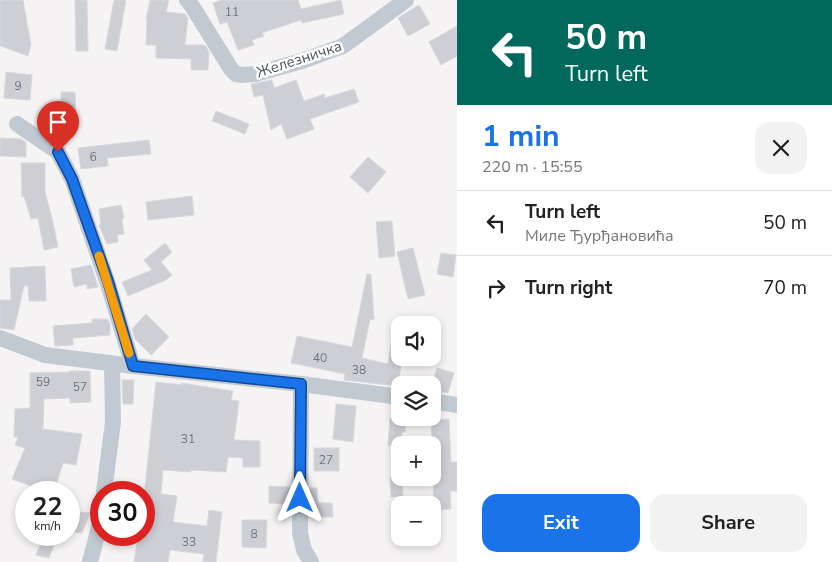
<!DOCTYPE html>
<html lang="en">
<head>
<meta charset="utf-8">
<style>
  body { margin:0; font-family:"Nunito Sans",sans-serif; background:#f2f2f2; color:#222; height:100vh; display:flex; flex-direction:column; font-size:19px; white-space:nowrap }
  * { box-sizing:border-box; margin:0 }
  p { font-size:16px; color:#767676 }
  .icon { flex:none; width:28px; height:28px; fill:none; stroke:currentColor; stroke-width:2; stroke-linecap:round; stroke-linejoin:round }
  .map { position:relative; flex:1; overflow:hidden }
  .panel { display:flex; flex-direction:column; background:#fff; width:375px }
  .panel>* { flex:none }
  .top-card { background:#00695c; color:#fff; overflow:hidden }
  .tools { position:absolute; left:391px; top:316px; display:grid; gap:10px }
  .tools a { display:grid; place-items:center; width:50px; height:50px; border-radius:10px; background:#fff; box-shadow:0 2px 8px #0003; font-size:25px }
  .speed { position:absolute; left:15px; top:481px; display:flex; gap:10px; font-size:25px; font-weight:700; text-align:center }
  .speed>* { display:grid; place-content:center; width:65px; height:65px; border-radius:50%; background:#fff; box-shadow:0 2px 8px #0003; line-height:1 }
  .speed small { font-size:12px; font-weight:400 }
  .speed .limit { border:8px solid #d22; background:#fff; color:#111 }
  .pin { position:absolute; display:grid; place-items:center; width:42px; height:42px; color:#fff; margin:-51px -21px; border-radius:50% 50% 50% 0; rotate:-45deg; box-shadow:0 0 5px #0007 }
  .pin .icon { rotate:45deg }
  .me { position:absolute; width:55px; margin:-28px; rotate:0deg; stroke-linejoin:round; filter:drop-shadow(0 0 4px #0008) }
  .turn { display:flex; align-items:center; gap:18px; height:105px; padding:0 25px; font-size:22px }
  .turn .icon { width:65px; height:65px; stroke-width:2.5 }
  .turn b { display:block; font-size:35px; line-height:42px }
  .round { display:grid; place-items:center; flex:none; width:52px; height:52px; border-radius:15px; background:#f2f2f2 }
  .overview { display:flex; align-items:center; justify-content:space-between; height:85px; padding:0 25px }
  h1 { font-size:30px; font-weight:700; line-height:38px; color:#1a73e8 }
  .action { display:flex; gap:10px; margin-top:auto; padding:10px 25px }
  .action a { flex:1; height:58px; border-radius:15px; background:#1a73e8; color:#fff; font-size:20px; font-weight:700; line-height:58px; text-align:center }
  .action a+a { background:#f2f2f2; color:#222 }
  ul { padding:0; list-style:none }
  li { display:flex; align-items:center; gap:15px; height:65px; padding:0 25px; border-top:1px solid #e0e0e0 }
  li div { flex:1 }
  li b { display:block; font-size:19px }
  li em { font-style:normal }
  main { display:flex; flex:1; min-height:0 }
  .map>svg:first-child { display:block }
</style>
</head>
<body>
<main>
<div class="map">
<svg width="457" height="562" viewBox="0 0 457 562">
  <rect width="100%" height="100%" fill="#f5f3f3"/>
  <g fill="#cdcfd5" stroke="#d7d9de">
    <polygon points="0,0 23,0 31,45 28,56 0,46"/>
    <polygon points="75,0 87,0 88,51 76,51"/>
    <polygon points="114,0 126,0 117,51 105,49"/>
    <polygon points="150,0 169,0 166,12 185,14 188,18 185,45 205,45 209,52 208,70 191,70 191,59 156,58 156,45 146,45 147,19 146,19"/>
    <polygon points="222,0 298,0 301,9 341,0 344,14 302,23 301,20 262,33 264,36 252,40 254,45 238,50 227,22 220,24 213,3"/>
    <polygon points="419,5 430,24 408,36 398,18"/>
    <polygon points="457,26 457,56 441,65 429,42"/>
    <polygon points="6,72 32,75 30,100 4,98"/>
    <polygon points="272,80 274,88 296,80 304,101 324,94 325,98 354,89 359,102 310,119 314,129 287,139 281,124 271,130 263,95 254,97 251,84"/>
    <polygon points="61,92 75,92 76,119 61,119"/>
    <polygon points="216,111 249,124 245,134 212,121"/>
    <polygon points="0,138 21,139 26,142 26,157 0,156"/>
    <polygon points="149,140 151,154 107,158 108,166 81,169 78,148"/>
    <polygon points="368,157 386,172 368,193 350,177"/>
    <polygon points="21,163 45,163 45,192 52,218 58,247 44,250 38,218 31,219 24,196 22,197"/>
    <polygon points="192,196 194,215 148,220 146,202"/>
    <polygon points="121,205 124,218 122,219 124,234 117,235 118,242 107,244 99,225 101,225 99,209"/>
    <polygon points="392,221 395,256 379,258 376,222"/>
    <polygon points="165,243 172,252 161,262 172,275 166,280 128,296 122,282 152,270 144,260"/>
    <polygon points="413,248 425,295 408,299 397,252"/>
    <polygon points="441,253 456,255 453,277 437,274"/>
    <polygon points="91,265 98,287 87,289 87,284 74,287 71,269"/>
    <polygon points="45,266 46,301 29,301 28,286 24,286 14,330 0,328 0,300 11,300 10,268"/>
    <polygon points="367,274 371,274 374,320 370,319 362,358 388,364 393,332 400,332 400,358 402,358 398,386 344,380 345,374 291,363 297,336 352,347"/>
    <polygon points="146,314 169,337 151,355 135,339 132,329"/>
    <polygon points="92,319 108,319 110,324 110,335 73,338 73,345 55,346 53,326 92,323"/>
    <polygon points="437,368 454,373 448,393 432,390 432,384"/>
    <polygon points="70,371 90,371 91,402 70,403 70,398 44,399 43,429 82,434 76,465 63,463 54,492 48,492 12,479 25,448 15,445 18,437 14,437 15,409 30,408 30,373 70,372"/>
    <polygon points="122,380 134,380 133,404 123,404"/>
    <polygon points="156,382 183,385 181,383 233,391 231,400 239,401 234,440 260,441 260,467 243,467 243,458 228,457 226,472 191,470 191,472 163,470 161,494 177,496 173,522 207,526 209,510 222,512 216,562 203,562 204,554 170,550 168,562 134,562 138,535 144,535 144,497"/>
    <polygon points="336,404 356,406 353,442 333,439"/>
    <polygon points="390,418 406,418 405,432 402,432 401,445 389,446 388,444"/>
    <polygon points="449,419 451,462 457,462 457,491 450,491 451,509 434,510 431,420"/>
    <rect x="314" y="448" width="25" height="23"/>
    <polygon points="390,478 402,478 403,497 391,497"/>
    <polygon points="269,486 290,487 290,504 269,503"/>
    <polygon points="310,488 317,488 318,503 332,503 333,517 310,517"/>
    <polygon points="69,511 90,513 82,533 69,531"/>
    <polygon points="242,520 267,520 266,548 242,547"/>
    <polygon points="44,535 58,535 49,558 36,555"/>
  </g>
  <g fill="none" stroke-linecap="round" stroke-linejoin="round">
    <g stroke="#c1cad2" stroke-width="16">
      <polyline points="187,0 192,6 231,69 236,74 242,75 255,74 302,61 343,46 406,0"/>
      <polyline points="17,124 58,152 72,179 107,281 133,366"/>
      <polyline points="0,338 45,355 133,366 301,384 400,397"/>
      <polyline points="301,384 300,533 304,550 311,562"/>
      <polyline points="432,401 457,405"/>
      <polyline points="104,492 113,422 112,364"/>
      <polyline points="90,562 99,527 101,511"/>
    </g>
  </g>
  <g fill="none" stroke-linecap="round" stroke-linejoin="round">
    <g stroke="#114b97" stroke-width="12">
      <polyline id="route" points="58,152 72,179 108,281 133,366 301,384 300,498"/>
    </g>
    <use href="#route" stroke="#1a73e8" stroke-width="9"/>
    <polyline stroke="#f59e0b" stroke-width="9" points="99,256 129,353"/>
  </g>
  <g text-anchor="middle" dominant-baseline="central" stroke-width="5" stroke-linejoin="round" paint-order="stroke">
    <g font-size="12" fill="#6b747e">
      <text x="232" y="12">11</text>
      <text x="18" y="86">9</text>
      <text x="93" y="157">6</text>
      <text x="320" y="358">40</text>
      <text x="359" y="370">38</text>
      <text x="43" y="382">59</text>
      <text x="80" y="387">57</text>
      <text x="188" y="439">31</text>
      <text x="326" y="460">27</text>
      <text x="254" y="534">8</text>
      <text x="189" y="542">33</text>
    </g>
    <g font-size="15" fill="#4a5661" stroke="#fff">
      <text transform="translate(299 59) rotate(-18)">Железничка</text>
    </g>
  </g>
</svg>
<div class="tools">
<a><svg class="icon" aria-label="sound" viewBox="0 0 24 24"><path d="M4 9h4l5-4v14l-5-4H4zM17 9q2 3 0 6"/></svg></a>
<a><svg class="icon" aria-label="layers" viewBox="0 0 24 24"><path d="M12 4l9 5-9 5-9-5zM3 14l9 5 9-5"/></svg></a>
<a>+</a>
<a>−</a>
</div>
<div class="speed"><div>22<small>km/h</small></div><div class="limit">30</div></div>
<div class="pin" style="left:58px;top:152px;background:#d93025"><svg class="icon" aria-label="arrive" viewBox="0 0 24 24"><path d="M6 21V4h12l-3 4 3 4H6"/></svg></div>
<svg class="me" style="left:300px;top:498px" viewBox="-20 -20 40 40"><path d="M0-17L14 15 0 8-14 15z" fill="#1a73e8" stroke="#fff" stroke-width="4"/></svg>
</div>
<section class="panel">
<div class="top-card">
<div class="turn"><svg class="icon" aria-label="left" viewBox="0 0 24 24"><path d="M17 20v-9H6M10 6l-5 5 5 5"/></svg><div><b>50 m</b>Turn left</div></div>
</div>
<div class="overview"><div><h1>1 min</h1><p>220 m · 15:55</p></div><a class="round"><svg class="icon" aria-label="close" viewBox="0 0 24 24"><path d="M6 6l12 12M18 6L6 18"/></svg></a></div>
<ul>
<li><svg class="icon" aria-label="left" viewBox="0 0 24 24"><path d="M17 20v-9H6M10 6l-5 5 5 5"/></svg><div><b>Turn left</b><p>Миле Ђурђановића</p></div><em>50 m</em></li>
<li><svg class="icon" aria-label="right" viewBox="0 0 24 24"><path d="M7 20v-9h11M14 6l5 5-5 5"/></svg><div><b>Turn right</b></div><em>70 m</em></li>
</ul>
<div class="action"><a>Exit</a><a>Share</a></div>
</section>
</main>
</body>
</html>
